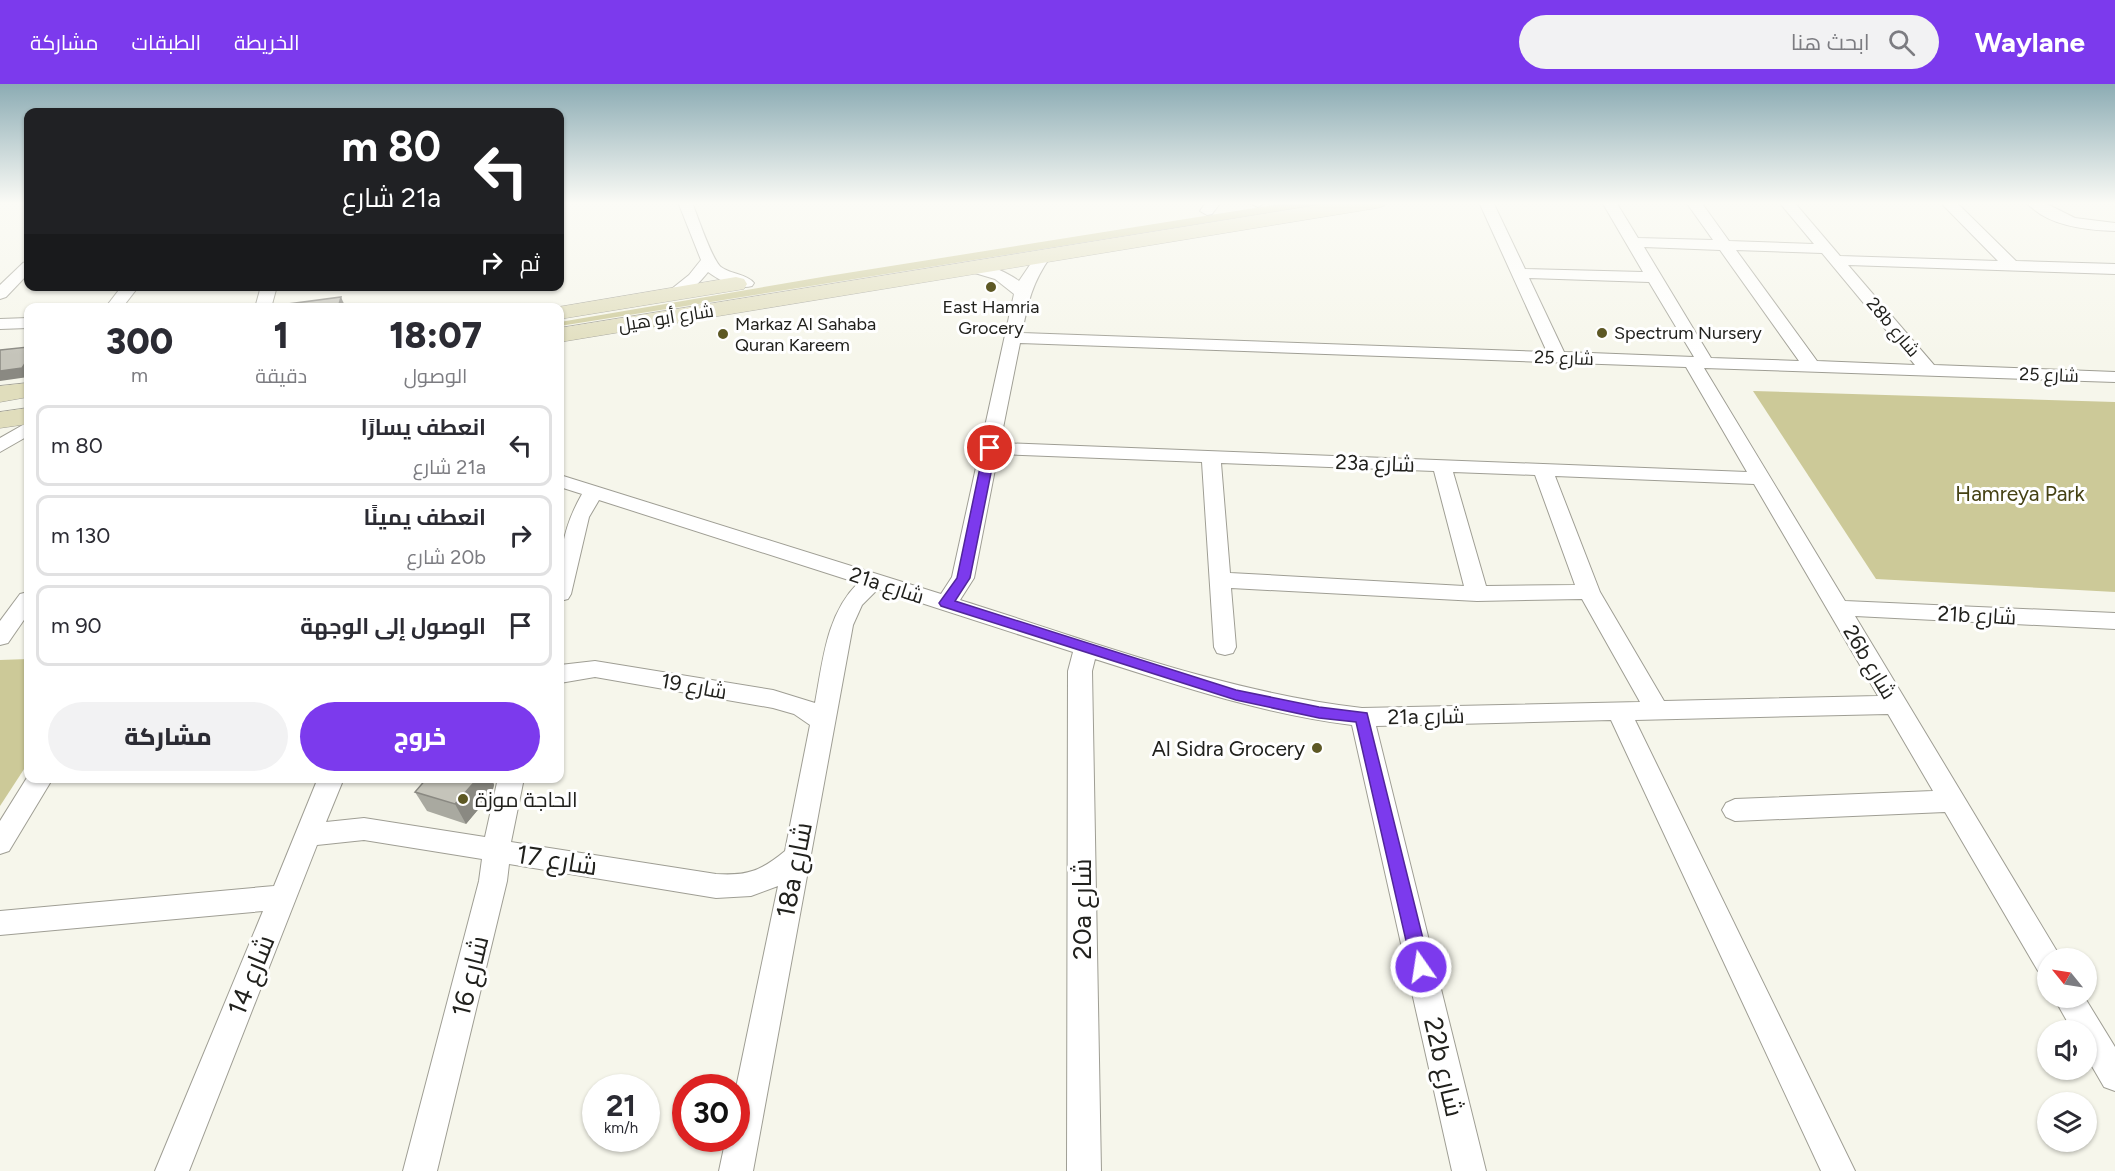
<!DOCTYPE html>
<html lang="ar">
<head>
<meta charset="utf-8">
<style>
  body { margin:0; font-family:Figtree,Cairo,sans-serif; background:#f2f2f3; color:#2b2b33; direction:rtl; height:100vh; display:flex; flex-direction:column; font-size:22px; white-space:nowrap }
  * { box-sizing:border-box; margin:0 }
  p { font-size:20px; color:#7c7c81 }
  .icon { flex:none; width:33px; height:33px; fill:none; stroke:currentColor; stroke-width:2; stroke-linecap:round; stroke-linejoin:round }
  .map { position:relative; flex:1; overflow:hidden; direction:ltr }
  .panel { position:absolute; left:24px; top:219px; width:540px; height:480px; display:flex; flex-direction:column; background:#fff; border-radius:12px; box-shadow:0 2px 4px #0004; direction:rtl }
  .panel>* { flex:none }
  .guide { position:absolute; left:24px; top:24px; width:540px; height:183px; border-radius:12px; box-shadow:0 2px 4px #0004; direction:rtl; background:#202124; color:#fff; overflow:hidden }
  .needle { width:39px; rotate:300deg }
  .tools { position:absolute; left:2037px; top:864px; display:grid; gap:12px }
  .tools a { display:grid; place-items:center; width:60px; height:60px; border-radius:50%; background:#fff; box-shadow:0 2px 4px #0004; font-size:30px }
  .speed { position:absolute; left:582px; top:990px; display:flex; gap:12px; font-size:30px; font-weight:700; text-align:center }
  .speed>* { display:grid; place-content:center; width:78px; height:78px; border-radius:50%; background:#fff; box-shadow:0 2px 4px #0004; line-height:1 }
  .speed small { font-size:15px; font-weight:400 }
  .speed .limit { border:9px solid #d22; background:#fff; color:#111 }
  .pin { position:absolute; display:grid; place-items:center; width:51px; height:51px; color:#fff; margin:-26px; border:3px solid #fff; border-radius:50%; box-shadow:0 2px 6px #0007 }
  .me { position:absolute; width:66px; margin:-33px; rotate:347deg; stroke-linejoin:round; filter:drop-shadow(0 0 4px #0008) }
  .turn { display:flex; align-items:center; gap:21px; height:126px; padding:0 24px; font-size:27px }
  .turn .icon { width:78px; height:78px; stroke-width:2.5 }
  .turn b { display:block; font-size:42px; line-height:51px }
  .then { display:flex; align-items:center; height:57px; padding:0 24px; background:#0003; gap:12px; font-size:22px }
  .eta { display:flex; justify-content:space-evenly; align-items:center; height:102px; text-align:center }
  .eta b { font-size:36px; font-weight:800; line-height:42px }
  .action { display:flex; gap:12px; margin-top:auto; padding:12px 24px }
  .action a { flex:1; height:69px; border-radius:36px; background:#7c3aed; color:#fff; font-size:24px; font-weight:800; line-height:69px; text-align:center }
  .action a+a { background:#f2f2f3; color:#2b2b33 }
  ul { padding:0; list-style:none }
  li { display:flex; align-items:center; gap:18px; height:81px; margin:0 12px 9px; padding:0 12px; border:3px solid #e1e1e2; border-radius:12px }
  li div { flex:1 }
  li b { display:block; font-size:22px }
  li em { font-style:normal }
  header { display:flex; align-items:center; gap:36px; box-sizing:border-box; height:84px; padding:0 30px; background:#7c3aed; color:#fff }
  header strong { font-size:28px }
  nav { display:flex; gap:33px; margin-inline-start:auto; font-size:21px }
  .search { width:420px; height:54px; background:#f2f2f3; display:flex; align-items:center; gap:15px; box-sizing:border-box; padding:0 21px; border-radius:33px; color:#7c7c81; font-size:22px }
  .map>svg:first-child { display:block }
</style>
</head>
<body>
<header>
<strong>Waylane</strong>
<div class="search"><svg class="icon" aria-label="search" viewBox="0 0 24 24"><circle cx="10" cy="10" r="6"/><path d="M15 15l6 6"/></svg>ابحث هنا</div>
<nav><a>الخريطة</a><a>الطبقات</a><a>مشاركة</a></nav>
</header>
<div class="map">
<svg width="2115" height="1087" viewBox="0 0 2115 1087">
  <rect width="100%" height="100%" fill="#f6f6eb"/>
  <g fill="#ccc998">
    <polygon points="1293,118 1337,118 560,242 560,238 828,192"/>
    <polygon points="1753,307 2115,318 2115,508 1876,495"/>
    <polygon points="28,575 28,679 0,722 0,576"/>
  </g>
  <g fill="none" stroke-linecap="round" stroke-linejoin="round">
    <g stroke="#9f9e94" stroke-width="2">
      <g id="street">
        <path d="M 678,118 L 692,118 C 697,131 712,176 721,183 C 730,190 747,190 754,199 L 752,202 C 737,206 719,196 708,188 C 699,199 684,217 669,213 L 667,210 L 669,207 L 689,191 L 701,176 Z"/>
        <polygon points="1206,118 1221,118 1212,130 1207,131 1200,127"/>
        <polygon points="1248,118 1265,118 1265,119 1258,123"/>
        <path d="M 1479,118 L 1493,118 L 1525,185 L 1643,188 L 1602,118 L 1616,118 L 1638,154 L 1713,156 L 1686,118 L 1701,118 L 1729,157 L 1814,160 L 1779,118 L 1794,118 L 1840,172 L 1998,177 L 1940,118 L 1956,118 L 2016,177 L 2115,180 L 2115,190 L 1848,181 L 1934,281 L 2115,288 L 2115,298 L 1704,284 L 1845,517 L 2115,529 L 2115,545 L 1855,532 L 2058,869 L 2061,874 L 2048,874 L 2048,891 L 2038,887 L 1945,728 L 1735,737 L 1726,733 L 1722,726 L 1726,719 L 1735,715 L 1933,707 L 1888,630 L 1635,636 L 1855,1087 L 1821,1087 L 1611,636 L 1376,642 L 1486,1087 L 1452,1087 L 1352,641 C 1263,630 1180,602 1095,575 L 1092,587 L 1101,1087 L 1067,1087 L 1068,587 L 1073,568 L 878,505 L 862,521 L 853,541 L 753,1087 L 719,1087 L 726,1054 L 736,1054 L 736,1004 L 778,802 L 751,812 L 716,814 L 509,780 L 507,797 L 437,1087 L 403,1087 L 479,797 L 482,775 L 364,756 L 317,761 L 189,1087 L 155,1087 L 263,827 L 0,851 L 0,827 L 274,802 L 318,694 L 344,694 L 326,738 L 364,734 L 485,753 L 498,694 L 524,694 L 511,758 L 716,790 C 747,792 761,787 785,767 L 810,641 L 794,630 L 773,624 L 595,593 L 560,599 L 560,581 L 595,577 L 773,606 L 815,619 C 823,577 826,531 858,499 L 599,416 L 589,433 L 571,510 L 568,515 L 560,517 C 560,474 560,449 582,410 L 560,403 L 560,391 L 941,510 L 952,493 L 1014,210 L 995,195 L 968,187 L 965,184 L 968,181 C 984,177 1007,188 1019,197 L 1038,169 L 1048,169 L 1051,172 C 1032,199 1028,218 1022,249 L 1547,268 ZM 1644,163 L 1720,166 L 1799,277 L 1711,274 ZM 1736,166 L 1822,169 L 1915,281 L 1817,277 ZM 1529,194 L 1649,198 L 1694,273 L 1564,268 ZM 1020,259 L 1686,283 L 1747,388 L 1000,359 ZM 998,370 L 1202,378 L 1214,563 L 1217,569 L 1225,571 L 1233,569 L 1236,563 L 1231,504 L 1477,517 L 1582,515 L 1640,618 L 1362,624 C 1224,608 1091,557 960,516 L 974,494 ZM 1221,379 L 1434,387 L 1464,502 L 1230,489 ZM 1453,388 L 1535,391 L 1575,501 L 1486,502 ZM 1555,392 L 1754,400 L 1878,612 L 1664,617 L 1600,508 Z"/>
        <path d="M 2026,118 L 2043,118 L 2075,134 L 2115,139 L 2115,147 C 2085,146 2047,142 2026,118 Z"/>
        <polygon points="28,177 28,190 6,213 0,215 0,201 23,179"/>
        <polygon points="122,202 139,202 122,224 105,224"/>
        <polygon points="261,202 277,202 271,224 255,224"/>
        <polygon points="28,234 28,244 0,245 0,235"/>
        <polygon points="28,338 28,352 0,368 0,354"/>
        <polygon points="28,508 28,530 8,559 0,561 0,537 20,510"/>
        <polygon points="28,692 28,694 53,694 9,767 0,770 0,737"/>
        <polygon points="2054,914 2085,914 2115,963 2115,1007 2104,1003 2086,972 2086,946 2072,946"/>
      </g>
    </g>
    <g stroke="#9f9e94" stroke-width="1">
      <g id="secondary">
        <polygon points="1337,118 1387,118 1384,122 1377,124 560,258 560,244"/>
        <polygon points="736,193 744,195 747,200 744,205 560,235 560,224 552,224"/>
        <polygon points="28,299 28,313 0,318 0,302"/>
        <polygon points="28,324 28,340 0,344 0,328"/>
      </g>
    </g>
    <use href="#street" fill="#fff" fill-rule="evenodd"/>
    <use href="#secondary" fill="#e0ddbc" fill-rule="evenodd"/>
  </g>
  <polygon fill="#a9a9a0" points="493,698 494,701 492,709 466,740 427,727 415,708"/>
  <g fill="#8a8982">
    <polygon points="341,213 345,222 345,224 338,224"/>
    <polygon points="28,275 28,293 0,297 0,287"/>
    <polygon points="478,694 496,694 493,698 494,701 492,709 466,740 455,720"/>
  </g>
  <g fill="#c5c4ba" stroke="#8a8982" stroke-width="1.5">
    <polygon points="341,213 338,224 287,224 288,220"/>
    <polygon points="28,263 28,275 22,284 0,287 0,266"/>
    <polygon points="427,694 478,694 455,720 415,708"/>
  </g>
  <linearGradient id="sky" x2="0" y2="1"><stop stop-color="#8cacb4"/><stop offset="0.44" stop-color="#fbfbf6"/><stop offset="1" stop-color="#fbfbf6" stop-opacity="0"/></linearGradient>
  <rect width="2115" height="271" fill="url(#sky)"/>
  <polygon fill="#7c3aed" stroke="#51269a" stroke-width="1.5" points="990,361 996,364 970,494 955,517 1236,606 1319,623 1367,629 1430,883 1427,888 1421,891 1415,888 1412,883 1356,638 1319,634 1236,616 941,522 939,519 957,494 984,364"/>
  <g fill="#5d5824" stroke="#fff" stroke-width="2">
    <circle cx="991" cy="203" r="6"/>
    <circle cx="1602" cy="249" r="6"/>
    <circle cx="723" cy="250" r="6"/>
    <circle cx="1317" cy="664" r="6"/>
    <circle cx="463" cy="715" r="6"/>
  </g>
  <g text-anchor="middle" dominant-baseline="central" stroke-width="6" stroke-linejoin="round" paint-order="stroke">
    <g font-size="18" fill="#21211d" stroke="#fff" text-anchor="start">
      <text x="991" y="223" text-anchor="middle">East Hamria<tspan x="991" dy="21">Grocery</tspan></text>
      <text x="735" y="240">Markaz Al Sahaba<tspan x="735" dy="21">Quran Kareem</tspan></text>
      <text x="1614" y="249">Spectrum Nursery</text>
    </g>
    <g font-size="18" fill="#21211d" stroke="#fff">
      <text transform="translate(666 234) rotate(-9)">شارع أبو هيل</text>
      <text transform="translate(1893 243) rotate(50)">28b شارع</text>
      <text transform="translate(1564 274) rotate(2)">شارع 25</text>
      <text transform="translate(2049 291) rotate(2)">شارع 25</text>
    </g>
    <g font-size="21" fill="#21211d" stroke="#fff">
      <text transform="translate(1375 379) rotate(2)">23a شارع</text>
      <text transform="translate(887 501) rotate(18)">21a شارع</text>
      <text transform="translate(1977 531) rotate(3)">21b شارع</text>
      <text transform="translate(1870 578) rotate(59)">26b شارع</text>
      <text transform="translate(694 602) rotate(10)">شارع 19</text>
      <text transform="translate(1426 632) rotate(-1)">21a شارع</text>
    </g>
    <g font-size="21" fill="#454113" stroke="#fff">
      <text x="2020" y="409">Hamreya Park</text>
    </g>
    <g font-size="21" fill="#21211d" stroke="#fff" text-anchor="end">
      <text x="1305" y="664">Al Sidra Grocery</text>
      <text x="475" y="715" text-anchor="start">الحاجة موزة</text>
    </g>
    <g font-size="26" fill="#21211d" stroke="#fff">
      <text transform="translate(557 776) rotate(9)">شارع 17</text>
      <text transform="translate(794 786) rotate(-79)">18a شارع</text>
      <text transform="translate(1082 825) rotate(-90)">20a شارع</text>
      <text transform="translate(251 891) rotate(-68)">شارع 14</text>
      <text transform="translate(470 892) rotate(-76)">شارع 16</text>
      <text transform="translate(1444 983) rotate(77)">22b شارع</text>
    </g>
  </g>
</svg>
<div class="tools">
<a><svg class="needle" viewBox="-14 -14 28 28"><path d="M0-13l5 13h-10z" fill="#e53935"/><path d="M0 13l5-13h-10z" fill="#7c7c81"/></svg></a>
<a><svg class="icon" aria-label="sound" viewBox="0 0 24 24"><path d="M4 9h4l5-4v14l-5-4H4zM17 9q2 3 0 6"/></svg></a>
<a><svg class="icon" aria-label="layers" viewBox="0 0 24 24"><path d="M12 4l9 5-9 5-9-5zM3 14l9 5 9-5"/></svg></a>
</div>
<div class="speed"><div>21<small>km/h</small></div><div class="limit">30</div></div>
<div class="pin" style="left:990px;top:364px;background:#d93025"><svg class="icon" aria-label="arrive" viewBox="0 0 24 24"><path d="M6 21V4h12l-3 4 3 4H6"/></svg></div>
<svg class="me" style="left:1421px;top:883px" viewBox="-20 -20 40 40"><circle r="17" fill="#7c3aed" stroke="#fff" stroke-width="3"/><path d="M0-11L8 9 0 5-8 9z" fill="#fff"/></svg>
<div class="guide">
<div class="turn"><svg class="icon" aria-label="left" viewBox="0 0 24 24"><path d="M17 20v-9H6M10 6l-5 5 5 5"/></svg><div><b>80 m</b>21a شارع</div></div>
<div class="then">ثم<svg class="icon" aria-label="right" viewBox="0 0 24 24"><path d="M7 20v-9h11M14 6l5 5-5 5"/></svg></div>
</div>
<section class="panel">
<div class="eta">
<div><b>18:07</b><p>الوصول</p></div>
<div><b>1</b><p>دقيقة</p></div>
<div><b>300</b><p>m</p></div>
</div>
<ul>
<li><svg class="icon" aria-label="left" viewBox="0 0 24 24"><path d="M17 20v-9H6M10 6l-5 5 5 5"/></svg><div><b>انعطف يسارًا</b><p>21a شارع</p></div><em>80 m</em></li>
<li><svg class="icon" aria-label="right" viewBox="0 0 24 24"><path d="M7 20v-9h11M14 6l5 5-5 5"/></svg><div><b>انعطف يمينًا</b><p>20b شارع</p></div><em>130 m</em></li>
<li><svg class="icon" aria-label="arrive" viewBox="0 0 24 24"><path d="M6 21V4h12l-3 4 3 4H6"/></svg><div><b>الوصول إلى الوجهة</b></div><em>90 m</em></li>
</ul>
<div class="action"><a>خروج</a><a>مشاركة</a></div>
</section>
</div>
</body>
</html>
